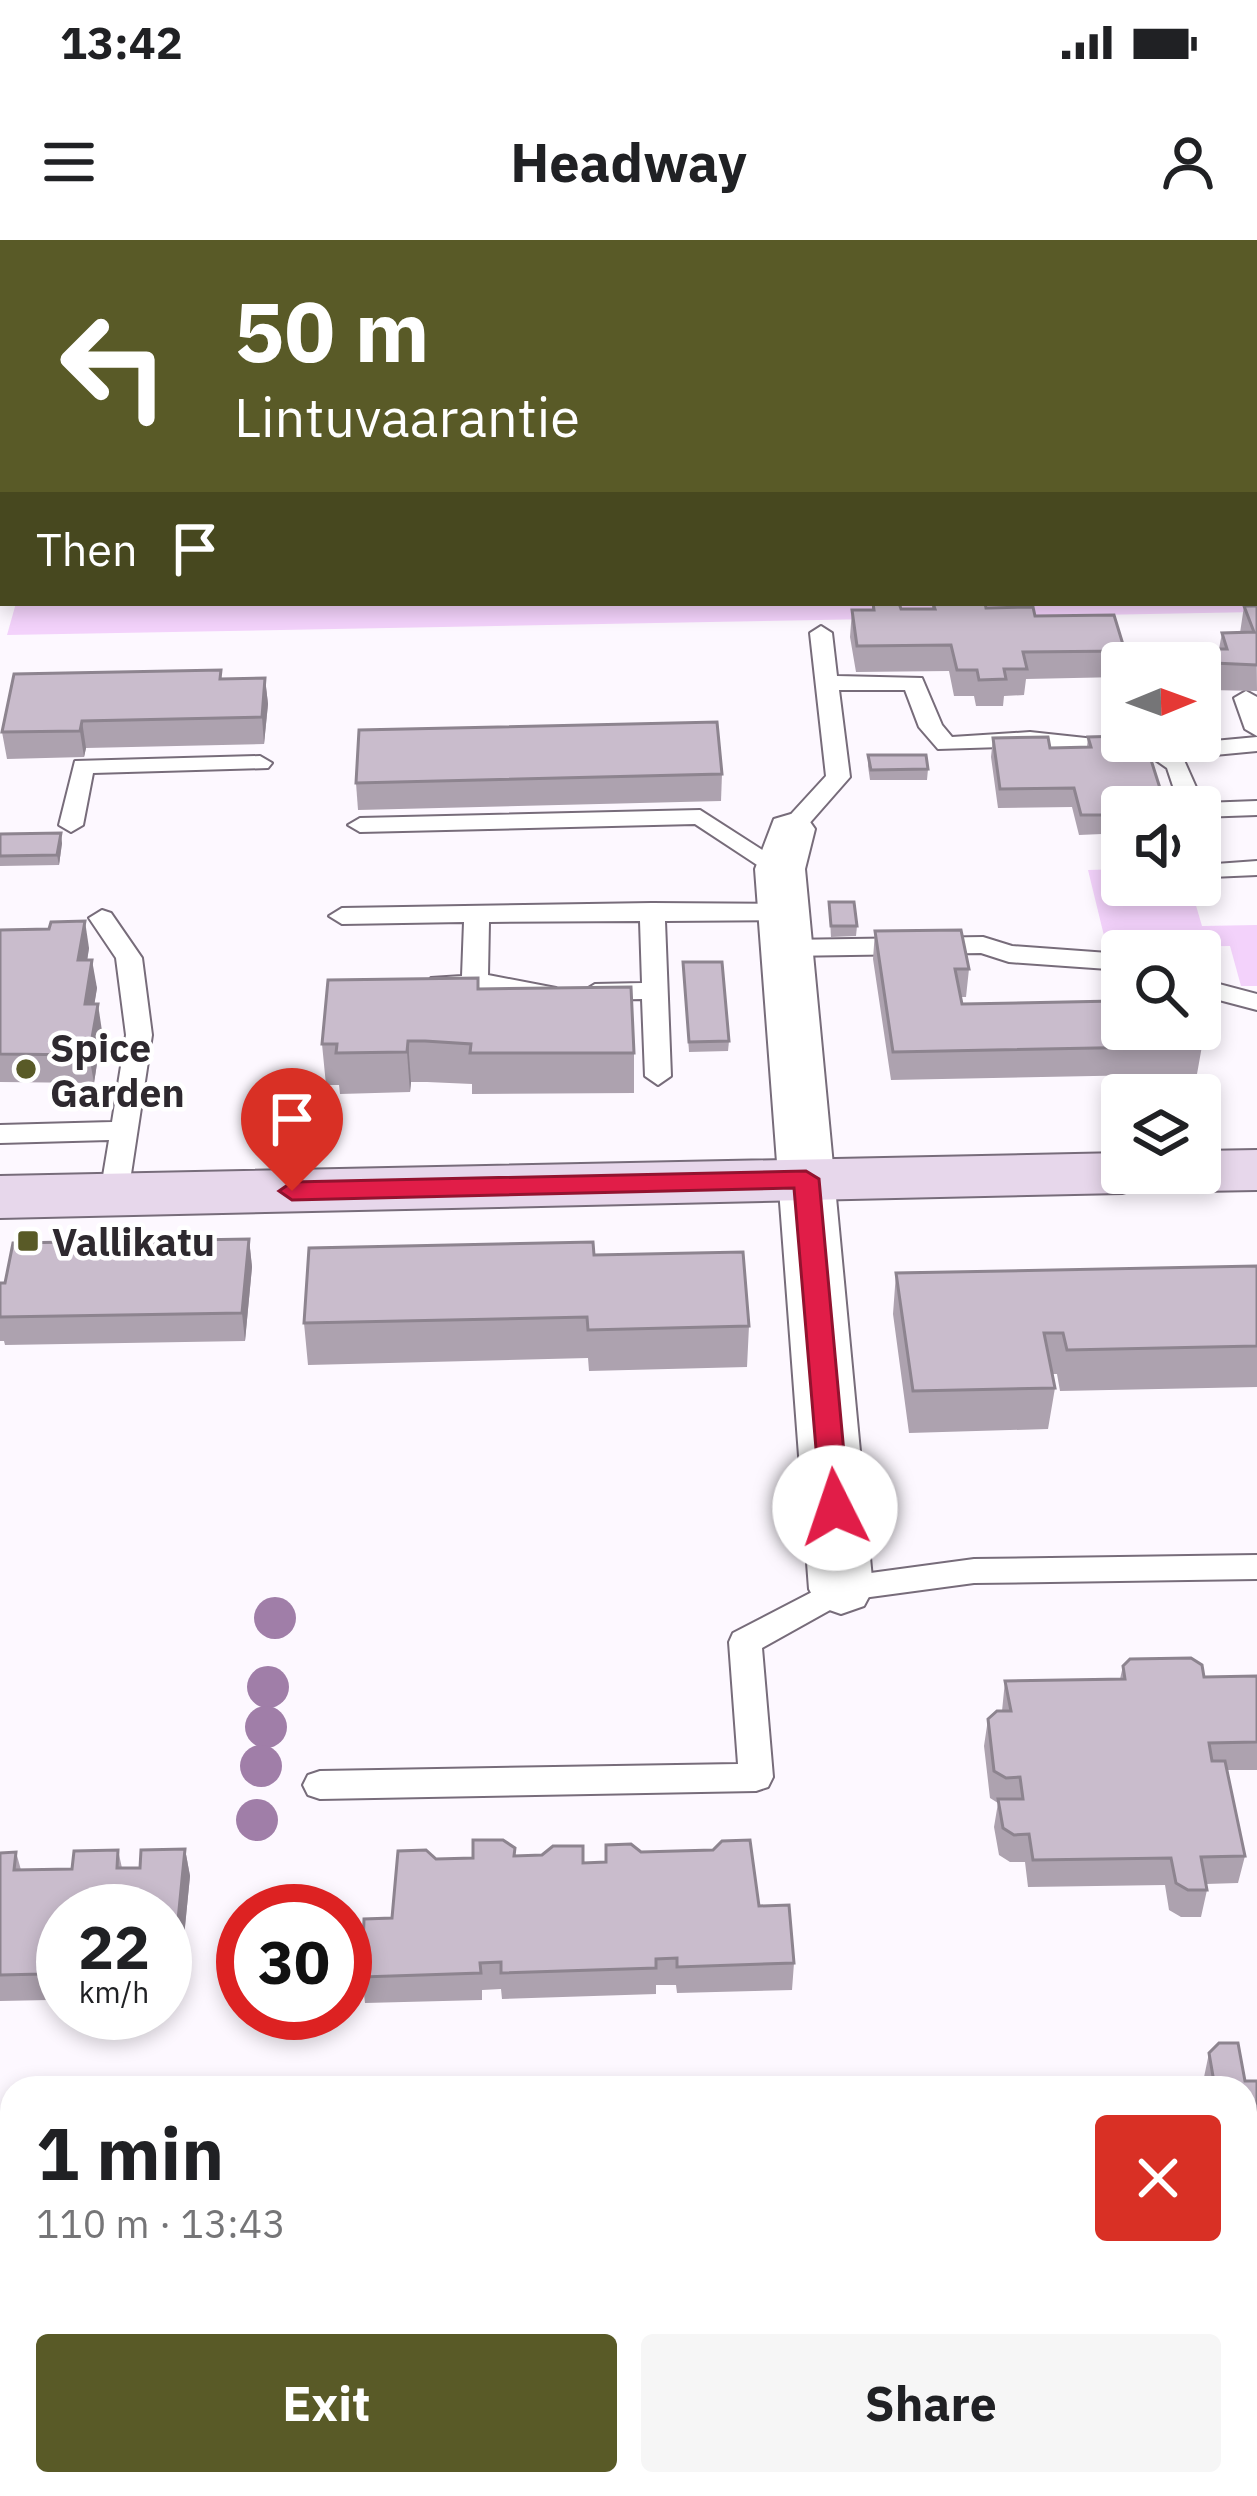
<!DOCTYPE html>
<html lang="en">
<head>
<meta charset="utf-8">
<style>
  body { margin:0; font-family:"IBM Plex Sans",sans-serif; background:#f6f6f6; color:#202124; height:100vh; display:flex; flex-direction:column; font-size:45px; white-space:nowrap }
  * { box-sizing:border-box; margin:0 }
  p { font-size:39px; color:#757577 }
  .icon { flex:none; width:66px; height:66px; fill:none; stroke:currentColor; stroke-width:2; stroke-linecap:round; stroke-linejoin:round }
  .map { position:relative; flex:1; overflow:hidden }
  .sheet { position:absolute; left:0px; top:1836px; width:1257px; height:420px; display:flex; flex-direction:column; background:#fff; border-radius:36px 36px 0 0; box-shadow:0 6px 18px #0003 }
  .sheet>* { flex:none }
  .top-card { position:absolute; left:0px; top:0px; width:1257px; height:366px; box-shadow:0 6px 18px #0003; background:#595a27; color:#fff; overflow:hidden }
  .needle { width:78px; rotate:89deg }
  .buttons { position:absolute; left:1101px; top:402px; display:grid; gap:24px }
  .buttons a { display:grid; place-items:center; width:120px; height:120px; border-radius:12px; background:#fff; box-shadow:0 6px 18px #0003; font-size:60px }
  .speed { position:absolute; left:36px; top:1644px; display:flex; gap:24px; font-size:60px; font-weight:700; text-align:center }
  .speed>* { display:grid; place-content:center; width:156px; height:156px; border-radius:50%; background:#fff; box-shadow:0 6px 18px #0003; line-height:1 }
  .speed small { font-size:30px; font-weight:400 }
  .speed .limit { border:18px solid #d22; background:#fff; color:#111 }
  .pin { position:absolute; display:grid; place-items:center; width:102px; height:102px; color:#fff; margin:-123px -51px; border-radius:50% 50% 50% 0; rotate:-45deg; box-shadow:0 0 12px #0007 }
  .pin .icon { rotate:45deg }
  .me { position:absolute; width:132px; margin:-66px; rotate:356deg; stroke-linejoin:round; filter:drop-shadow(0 0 9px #0008) }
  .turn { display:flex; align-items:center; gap:42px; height:252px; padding:0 36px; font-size:54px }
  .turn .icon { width:156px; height:156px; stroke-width:2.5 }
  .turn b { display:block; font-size:84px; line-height:102px }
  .then { display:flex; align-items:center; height:114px; padding:0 36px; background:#0003; gap:24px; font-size:45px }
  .round { display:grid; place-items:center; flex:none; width:126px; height:126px; border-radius:12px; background:#f6f6f6 }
  .headline { display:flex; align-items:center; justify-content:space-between; height:204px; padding:0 36px }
  h1 { font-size:72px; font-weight:700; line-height:90px }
  .button { display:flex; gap:24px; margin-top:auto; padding:24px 36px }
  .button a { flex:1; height:138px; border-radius:12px; background:#595a27; color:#fff; font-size:48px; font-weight:700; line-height:138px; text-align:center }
  .button a+a { background:#f6f6f6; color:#202124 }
  .status { display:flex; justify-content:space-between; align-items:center; height:84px; padding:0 60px; background:#fff; direction:ltr }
  .status svg { height:33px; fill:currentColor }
  header { display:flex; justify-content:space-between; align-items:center; height:156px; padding:0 36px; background:#fff; font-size:54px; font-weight:700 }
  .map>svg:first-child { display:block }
</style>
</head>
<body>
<div class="status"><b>13:42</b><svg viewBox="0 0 49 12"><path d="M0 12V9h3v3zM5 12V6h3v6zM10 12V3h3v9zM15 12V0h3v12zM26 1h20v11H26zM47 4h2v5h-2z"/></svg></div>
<header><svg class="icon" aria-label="menu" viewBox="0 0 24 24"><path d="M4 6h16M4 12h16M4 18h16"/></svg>Headway<svg class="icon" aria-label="person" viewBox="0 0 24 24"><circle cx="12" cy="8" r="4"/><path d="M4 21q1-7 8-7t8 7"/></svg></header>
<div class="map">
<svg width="1257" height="2256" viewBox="0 0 1257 2256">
  <rect width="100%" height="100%" fill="#fdf8ff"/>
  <g fill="#f3d2fb">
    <polygon points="1257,253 1257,372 7,395 16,363 1254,363"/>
    <polygon points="1122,629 1122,645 1190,645 1202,686 1257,685 1257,746 1241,746 1230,706 1107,708 1088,630"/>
    <polygon points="1245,2152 1257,2152 1257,2256 972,2256 970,2244 1245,2244"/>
  </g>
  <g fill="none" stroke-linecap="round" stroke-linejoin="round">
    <g stroke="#776c7a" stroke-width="4">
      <g id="lane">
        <polygon points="691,0 709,0 710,3 692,3"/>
        <rect x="776" y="0" width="18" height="3"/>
        <rect x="1254" y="94" width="3" height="12"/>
        <polygon points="821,386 832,393 837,436 922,438 942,485 952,497 1030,492 1160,506 1257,497 1257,511 1183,518 1203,563 1257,561 1257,575 1200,577 1200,567 1180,567 1167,528 1154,519 1030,506 938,509 919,487 905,450 839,450 850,537 800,594 782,594 782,584 826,536 810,393"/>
        <polygon points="1246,451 1257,457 1257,496 1245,489 1234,458"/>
        <polygon points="260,516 272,523 268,528 93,533 83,585 71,592 59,585 75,521"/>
        <polygon points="700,570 792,629 789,634 771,634 695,584 360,592 348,585 360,578"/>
        <polygon points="1257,621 1257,635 1211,637 1200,632 1202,625"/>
        <polygon points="652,663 783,664 796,672 783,680 665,681 671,836 658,845 645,836 642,759 595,760 582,752 595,744 642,743 640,681 489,682 488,735 556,748 560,754 547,762 486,751 431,750 427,744 431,738 462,736 464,682 342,684 329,676 342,668"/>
        <polygon points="102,670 111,673 142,718 152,795 128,954 114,963 100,954 109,900 0,903 0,885 112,882 126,795 116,718 89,678"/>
        <polygon points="983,697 1012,706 1122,714 1122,730 1009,722 981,713 786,716 773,708 786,700"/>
        <polygon points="1200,739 1257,754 1257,770 1200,755"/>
        <polygon points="1257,1315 1257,1339 974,1343 848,1360 762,1408 773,1537 768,1547 756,1551 320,1559 308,1555 303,1545 308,1535 320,1531 738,1524 729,1402 733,1393 841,1337 974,1319"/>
      </g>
    </g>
    <g stroke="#776c7a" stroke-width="4">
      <g id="street">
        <polygon points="1206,0 1242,0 1244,3 1208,3"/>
        <rect x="1254" y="57" width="3" height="28"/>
        <polygon points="791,574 808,579 815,589 805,629 873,1349 864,1366 841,1374 818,1366 809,1349 755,629 774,579"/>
      </g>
    </g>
    <g stroke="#776c7a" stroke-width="4">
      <g id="secondary">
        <polygon points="1257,910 1257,950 1200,951 1178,945 1171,933 1200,933 1200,911"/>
        <polygon points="1122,913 1122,933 1153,933 1144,947 1122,953 0,978 0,936"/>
      </g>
    </g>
    <use href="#lane" fill="#fff" fill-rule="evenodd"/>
    <use href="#street" fill="#fff" fill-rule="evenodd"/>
    <use href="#secondary" fill="#e7d7eb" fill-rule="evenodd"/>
  </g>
  <g fill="#a07ea8">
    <circle cx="275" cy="1378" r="21"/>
    <circle cx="268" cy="1447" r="21"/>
    <circle cx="266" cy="1487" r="21"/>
    <circle cx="261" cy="1526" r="21"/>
    <circle cx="257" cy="1580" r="21"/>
  </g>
  <g fill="#ada2af">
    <polygon points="190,0 274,0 271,3 202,3"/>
    <polygon points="3,5 3,92 0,92 0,7"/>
    <polygon points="1256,357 1257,451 1210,450 1205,435 1210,409 1219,409 1222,393 1240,393 1244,366 1254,366"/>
    <polygon points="872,363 901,369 932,369 932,363 985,363 986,368 1035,376 1125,411 1121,437 1026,439 1024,455 1004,456 1003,466 976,466 974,456 954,456 949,431 856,432 850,397 852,370 872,370"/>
    <polygon points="265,438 268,464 264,504 86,508 84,517 7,519 2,492"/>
    <polygon points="1088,497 1122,567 1122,604 1105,605 1102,594 1079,595 1072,567 998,568 991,517 993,498 1050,508 1087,507"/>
    <polygon points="868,515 928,529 927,540 870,540 868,526"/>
    <polygon points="722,534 721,561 358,570 356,543"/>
    <polygon points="0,594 62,603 59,625 0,626"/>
    <polygon points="829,662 857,686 856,696 831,697"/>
    <polygon points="0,690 89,708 87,720 97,748 94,764 102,791 94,843 0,842"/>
    <polygon points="875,691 969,729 966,757 961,757 962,764 1103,761 1107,734 1202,806 1197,834 891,840 873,719"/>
    <polygon points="683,722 729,801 728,811 689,812"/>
    <polygon points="479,749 634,813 634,853 472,854 472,844 427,842 411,842 410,852 340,854 339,845 326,845 322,804"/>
    <polygon points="249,999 252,1027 245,1101 5,1105 4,1101 0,1101 0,1043"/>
    <polygon points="594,1015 749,1086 747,1127 589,1131 588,1118 308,1125 304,1083"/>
    <polygon points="1257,1026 1257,1147 1060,1151 1057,1134 1052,1134 1055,1148 1048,1189 909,1193 893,1074 896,1033"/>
    <polygon points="1123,1426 1204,1437 1257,1436 1257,1530 1227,1530 1245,1616 1238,1643 1206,1644 1207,1650 1201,1677 1181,1677 1169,1670 1165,1645 1028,1647 1025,1622 1010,1622 999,1615 994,1587 998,1563 990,1558 984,1506 988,1479 1002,1471 1005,1441 1120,1439"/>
    <polygon points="185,1609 190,1636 178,1757 165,1758 165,1671 63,1671 63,1745 51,1746 49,1760 0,1761 0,1613 16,1612 21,1630 72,1629 118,1610 122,1628 140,1628"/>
    <polygon points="641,1612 759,1666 794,1723 792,1750 677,1753 676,1745 656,1745 656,1754 502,1759 501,1749 482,1750 482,1760 365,1763 362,1737 392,1678 436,1619 515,1616 583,1623 606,1622"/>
    <polygon points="1209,1813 1245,1841 1257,1841 1257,2123 1245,2115 1245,1848 1065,1848 1066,1845 1203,1842"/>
  </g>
  <g fill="#8d848f">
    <polygon points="253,0 274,0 271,3 253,3"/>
    <polygon points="265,438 268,464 264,504 262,477"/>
    <polygon points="82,481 86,508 84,517 80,491"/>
    <polygon points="61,593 62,603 59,625 57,615"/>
    <polygon points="85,681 89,708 83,748 78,720"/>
    <polygon points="92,720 97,748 90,792 85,764"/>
    <polygon points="98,764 102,791 94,843 89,815"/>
    <polygon points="408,801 411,842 410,852 407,812"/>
    <polygon points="249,999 252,1027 245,1101 242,1073"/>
    <polygon points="185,1609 190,1636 178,1757 173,1731"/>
    <polygon points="44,1719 51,1746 49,1760 42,1734"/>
  </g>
  <g fill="#c9bccc" stroke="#8d848f" stroke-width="3">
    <rect x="290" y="1" width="27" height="2"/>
    <polygon points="3,5 3,57 0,57 0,7"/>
    <polygon points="873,363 899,363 901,369 935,369 933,363 985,363 986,368 1033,367 1035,376 1114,375 1125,411 1023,412 1027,429 1004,429 1006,439 979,440 977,430 957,430 951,405 857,406 852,370 874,370"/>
    <polygon points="1244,366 1257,366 1257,425 1214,423 1210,409 1227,409 1222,393 1254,392"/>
    <polygon points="221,430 220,439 265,438 262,477 82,481 80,491 2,492 14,434"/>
    <polygon points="717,482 722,534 356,543 359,490"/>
    <polygon points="1122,496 1122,501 1145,501 1166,567 1122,567 1122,585 1108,585 1105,575 1081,575 1074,548 1000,549 993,498 1048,497 1050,508 1091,507 1088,497"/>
    <polygon points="868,515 926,515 928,529 871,530"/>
    <polygon points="61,593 57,615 0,616 0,594"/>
    <polygon points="829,662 854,662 857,686 831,686"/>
    <polygon points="85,681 78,720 92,720 85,764 98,764 89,815 0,814 0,690 49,689 51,682"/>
    <polygon points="961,690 969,729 955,729 962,764 1114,761 1107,734 1122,734 1122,789 1197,789 1202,806 893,812 875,691"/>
    <polygon points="683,722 722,722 729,801 689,802"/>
    <polygon points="478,738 478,749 631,747 634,813 470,813 471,804 425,801 408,801 407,812 336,813 337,804 322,804 328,740"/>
    <polygon points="249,999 242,1073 0,1077 0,1043 5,1043 13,1003"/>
    <polygon points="593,1002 594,1015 743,1012 749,1086 588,1090 587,1077 304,1083 309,1008"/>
    <polygon points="1257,1026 1257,1106 1067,1110 1063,1093 1044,1093 1055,1148 913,1151 896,1033"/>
    <polygon points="1191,1418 1202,1425 1204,1437 1257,1436 1257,1502 1209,1503 1212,1521 1225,1521 1245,1616 1201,1617 1207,1650 1188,1650 1176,1643 1171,1618 1033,1620 1029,1594 1014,1595 1003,1588 998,1559 1023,1559 1020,1537 1006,1538 994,1531 988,1479 997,1471 1011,1471 1005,1441 1125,1439 1123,1426 1130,1419"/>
    <polygon points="473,1600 503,1600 515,1608 514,1616 542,1615 553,1606 583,1606 583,1623 606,1622 606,1605 631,1604 641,1612 713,1610 722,1601 750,1600 759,1666 789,1665 794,1723 677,1727 677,1718 656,1719 656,1728 501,1733 501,1722 480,1723 481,1733 362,1737 364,1679 392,1678 398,1611 426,1610 436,1619 473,1618"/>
    <polygon points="185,1609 173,1731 165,1731 165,1671 63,1671 63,1718 44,1719 42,1734 0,1735 0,1613 16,1612 14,1630 72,1629 74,1611 118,1610 117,1628 140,1628 141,1610"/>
    <polygon points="1219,1803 1238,1803 1245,1841 1257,1841 1257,2093 1248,2087 1245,2071 1245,1848 1066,1848 1066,1845 1214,1842 1209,1813"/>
    <polygon points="219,2244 376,2244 375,2256 218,2256"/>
    <polygon points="747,2244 909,2244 910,2256 740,2256 740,2252"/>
  </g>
  <polygon fill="#e11d48" stroke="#92132f" stroke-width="3" points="806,931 819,939 849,1268 835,1278 821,1268 794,948 292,960 279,951 292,942"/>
  <g fill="#595a27" stroke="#fff" stroke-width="4.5">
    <circle cx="26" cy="829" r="12"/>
    <rect x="16" y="989" width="24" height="24" rx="6"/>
  </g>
  <g text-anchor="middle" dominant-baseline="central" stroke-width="9" stroke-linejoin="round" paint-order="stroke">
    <g font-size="39" font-weight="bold" fill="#2e292f" stroke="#fff" text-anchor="start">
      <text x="50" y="807">Spice<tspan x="50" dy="45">Garden</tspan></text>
      <text x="52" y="1001">Vallikatu</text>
    </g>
  </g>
</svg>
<div class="buttons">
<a><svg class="needle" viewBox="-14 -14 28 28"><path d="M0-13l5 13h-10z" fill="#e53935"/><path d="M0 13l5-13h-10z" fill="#757577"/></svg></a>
<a><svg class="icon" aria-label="sound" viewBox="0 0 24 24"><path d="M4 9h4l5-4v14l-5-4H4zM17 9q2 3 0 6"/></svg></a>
<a><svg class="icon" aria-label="search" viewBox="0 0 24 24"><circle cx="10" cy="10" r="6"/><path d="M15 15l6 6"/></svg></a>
<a><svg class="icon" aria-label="layers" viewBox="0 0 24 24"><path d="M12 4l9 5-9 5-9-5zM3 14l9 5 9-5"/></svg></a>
</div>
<div class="speed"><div>22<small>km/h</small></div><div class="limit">30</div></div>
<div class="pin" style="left:292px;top:951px;background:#d93025"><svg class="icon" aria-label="arrive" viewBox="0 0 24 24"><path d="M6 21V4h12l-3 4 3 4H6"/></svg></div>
<svg class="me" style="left:835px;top:1268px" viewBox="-20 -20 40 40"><circle r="19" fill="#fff"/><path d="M0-13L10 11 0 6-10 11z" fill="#e11d48"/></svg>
<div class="top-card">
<div class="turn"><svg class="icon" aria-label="left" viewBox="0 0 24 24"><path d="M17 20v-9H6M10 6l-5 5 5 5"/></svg><div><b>50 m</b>Lintuvaarantie</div></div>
<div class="then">Then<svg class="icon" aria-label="arrive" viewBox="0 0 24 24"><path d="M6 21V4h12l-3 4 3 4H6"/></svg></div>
</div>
<section class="sheet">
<div class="headline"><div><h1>1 min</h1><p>110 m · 13:43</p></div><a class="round" style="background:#d93025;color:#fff"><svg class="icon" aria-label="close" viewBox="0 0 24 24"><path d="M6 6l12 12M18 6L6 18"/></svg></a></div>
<div class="button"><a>Exit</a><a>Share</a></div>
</section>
</div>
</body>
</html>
